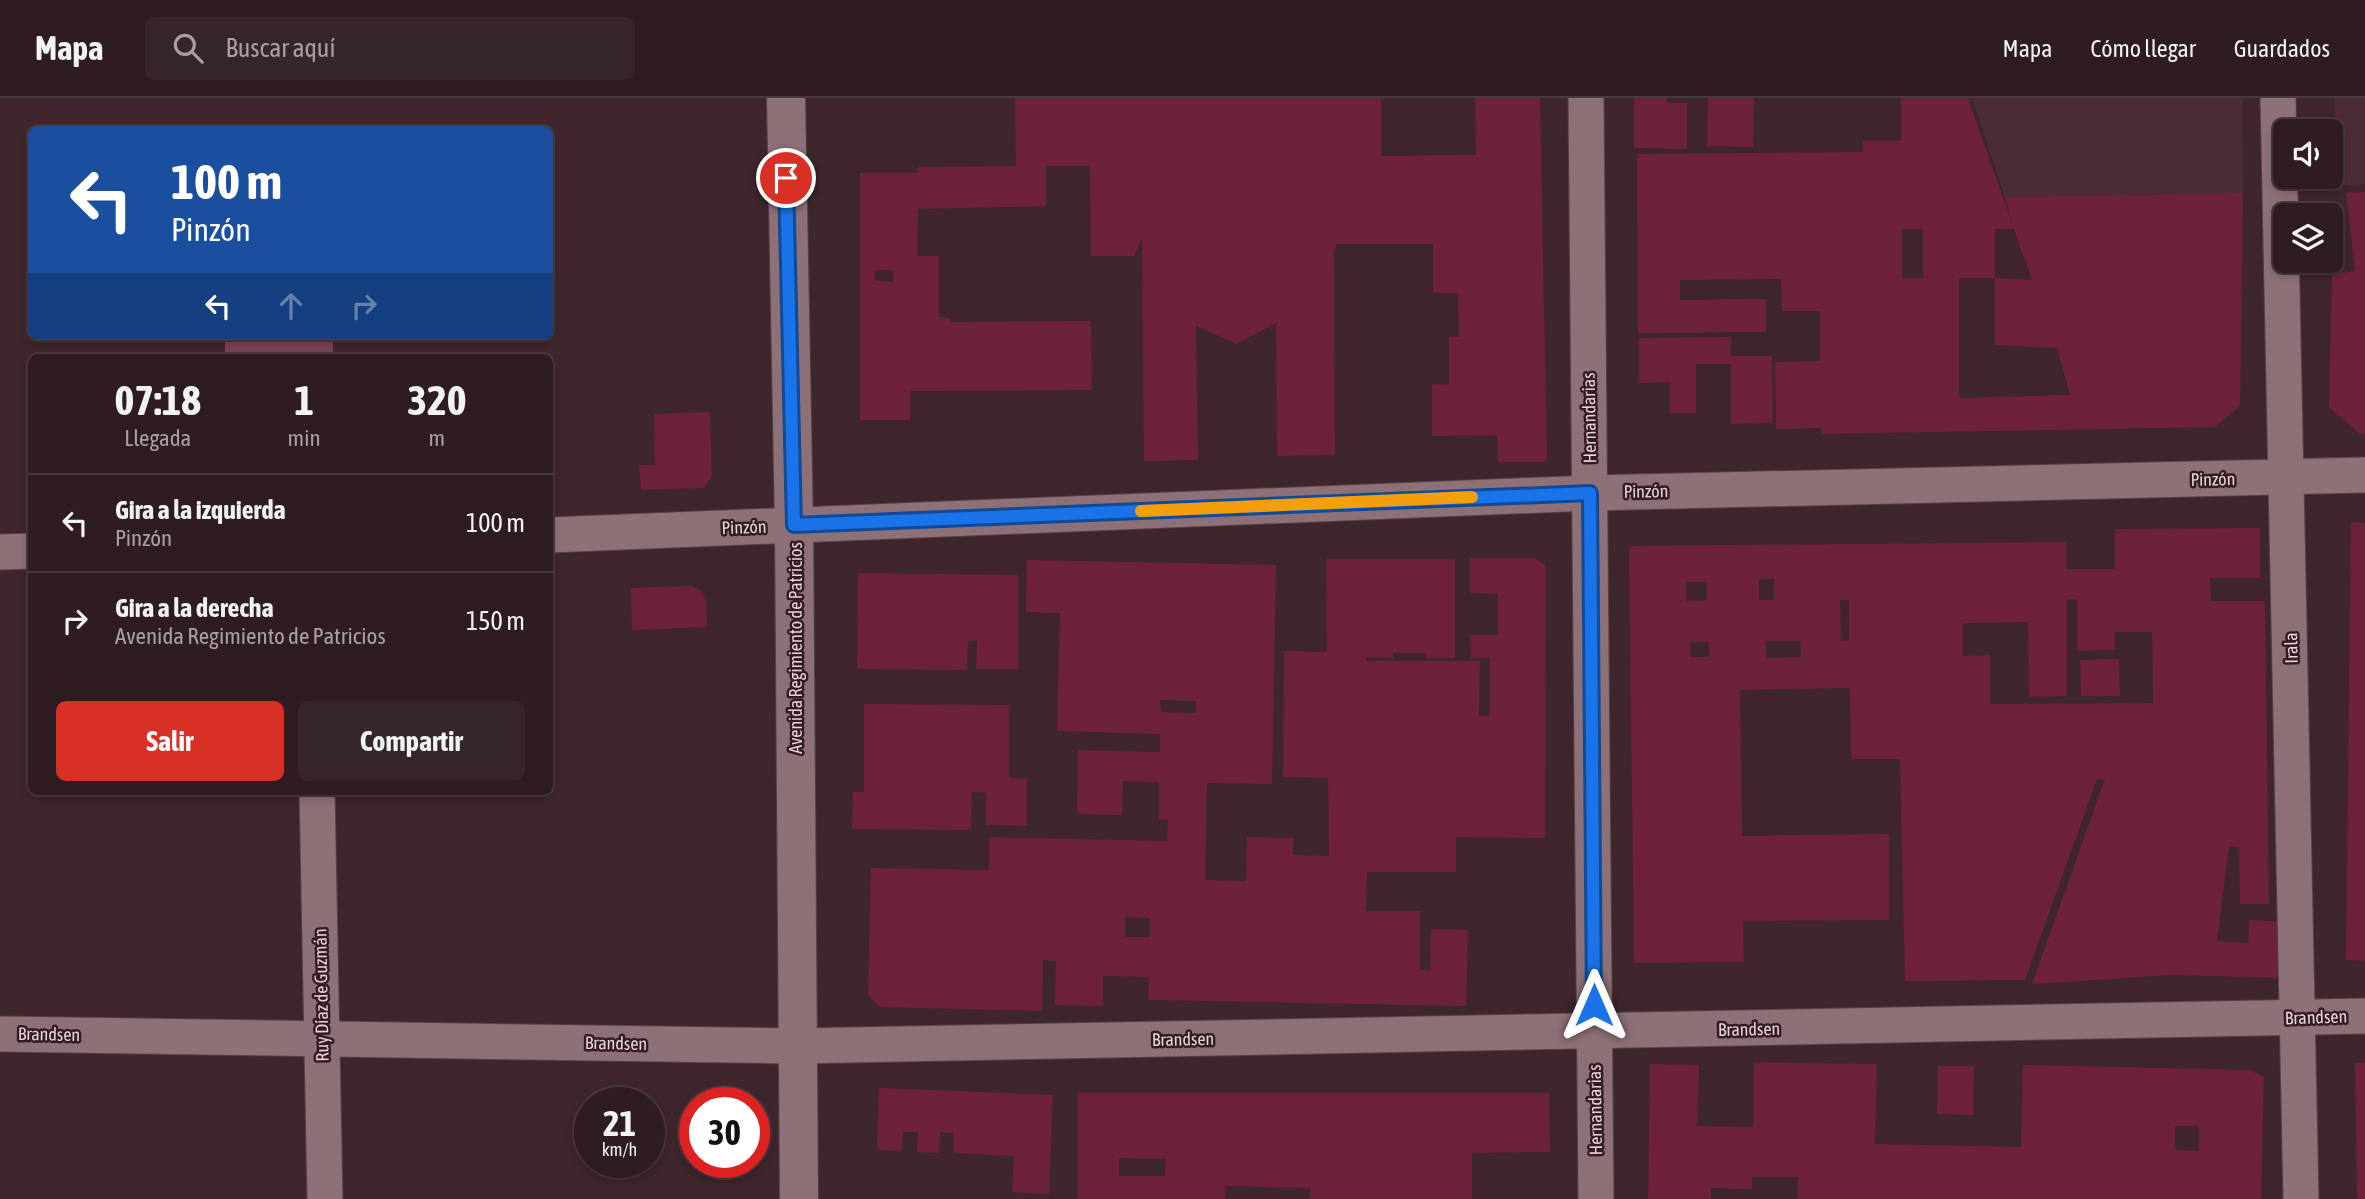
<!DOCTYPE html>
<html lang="es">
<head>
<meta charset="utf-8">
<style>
  body { margin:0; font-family:"Asap Condensed",sans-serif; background:#36252a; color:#f1f3f6; height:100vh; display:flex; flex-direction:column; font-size:26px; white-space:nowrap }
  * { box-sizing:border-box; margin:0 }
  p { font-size:23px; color:#a7a1a5 }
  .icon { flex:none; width:38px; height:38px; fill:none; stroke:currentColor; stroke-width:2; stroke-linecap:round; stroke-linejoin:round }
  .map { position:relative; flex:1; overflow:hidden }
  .panel { position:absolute; left:28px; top:256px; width:525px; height:441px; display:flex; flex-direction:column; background:#2e1c21; border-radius:10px; box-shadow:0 4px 10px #0003,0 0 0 2px #493a3f }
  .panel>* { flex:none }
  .guide { position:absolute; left:28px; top:28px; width:525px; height:214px; border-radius:10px; box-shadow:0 4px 10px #0003,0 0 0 2px #493a3f; background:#1a4fa0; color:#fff; overflow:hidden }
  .buttons { position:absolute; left:2273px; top:21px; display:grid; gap:14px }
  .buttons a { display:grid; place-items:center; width:70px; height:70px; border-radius:10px; background:#2e1c21; box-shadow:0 4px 10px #0003,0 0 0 2px #493a3f; font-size:35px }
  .speed { position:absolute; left:574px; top:989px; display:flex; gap:14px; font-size:35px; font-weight:700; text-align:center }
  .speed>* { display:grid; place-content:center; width:91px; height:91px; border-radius:50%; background:#2e1c21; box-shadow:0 4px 10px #0003,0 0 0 2px #493a3f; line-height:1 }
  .speed small { font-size:18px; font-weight:400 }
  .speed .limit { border:10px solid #d22; background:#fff; color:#111 }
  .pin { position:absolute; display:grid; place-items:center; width:60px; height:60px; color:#fff; margin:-30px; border:4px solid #fff; border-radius:50%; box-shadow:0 2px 7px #0007 }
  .me { position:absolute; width:77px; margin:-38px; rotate:0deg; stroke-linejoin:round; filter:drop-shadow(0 0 5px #0008) }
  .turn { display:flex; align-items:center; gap:24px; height:147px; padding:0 28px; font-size:32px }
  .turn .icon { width:91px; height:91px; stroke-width:2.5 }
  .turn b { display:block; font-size:49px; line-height:60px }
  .lanes { display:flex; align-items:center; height:66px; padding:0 28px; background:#0003; justify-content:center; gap:35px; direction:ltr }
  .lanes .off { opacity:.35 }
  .eta { display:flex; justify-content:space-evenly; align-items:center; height:119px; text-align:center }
  .eta b { font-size:42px; font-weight:700; line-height:49px }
  .action { display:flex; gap:14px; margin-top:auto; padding:14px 28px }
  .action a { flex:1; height:80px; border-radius:10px; background:#d93025; color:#fff; font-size:28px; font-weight:700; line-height:80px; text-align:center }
  .action a+a { background:#36252a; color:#f1f3f6 }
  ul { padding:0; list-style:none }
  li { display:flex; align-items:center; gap:21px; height:98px; padding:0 28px; border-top:2px solid #493a3f }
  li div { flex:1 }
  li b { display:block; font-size:26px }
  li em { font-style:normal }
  header { display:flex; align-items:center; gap:42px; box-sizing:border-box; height:98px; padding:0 35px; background:#2e1c21; border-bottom:2px solid #493a3f }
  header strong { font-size:33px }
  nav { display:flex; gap:38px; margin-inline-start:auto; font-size:24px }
  .search { width:490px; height:63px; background:#36252a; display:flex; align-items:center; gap:18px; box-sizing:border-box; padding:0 24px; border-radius:10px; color:#a7a1a5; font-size:26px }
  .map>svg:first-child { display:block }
</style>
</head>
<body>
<header>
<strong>Mapa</strong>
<div class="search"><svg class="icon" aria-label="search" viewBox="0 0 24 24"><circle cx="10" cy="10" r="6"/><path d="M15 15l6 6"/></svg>Buscar aquí</div>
<nav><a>Mapa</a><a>Cómo llegar</a><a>Guardados</a></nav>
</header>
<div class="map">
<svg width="2365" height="1101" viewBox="0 0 2365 1101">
  <rect width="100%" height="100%" fill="#3e262c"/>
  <g fill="#4c2d35">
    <polygon points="1972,0 2242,0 2243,95 2005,99"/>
    <polygon points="2335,0 2365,0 2365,86 2336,88"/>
  </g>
  <rect fill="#794552" x="225" y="238" width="108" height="21"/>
  <g fill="#6d223a" fill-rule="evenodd">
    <path d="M 1015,0 L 1381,0 L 1381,58 L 1476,57 L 1475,0 L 1540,0 L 1547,364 L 1498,364 L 1497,337 L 1432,338 L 1432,286 L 1449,287 L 1449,239 L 1459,239 L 1458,195 L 1433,195 L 1433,146 L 1337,146 L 1334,154 L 1335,357 L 1277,358 L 1276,225 L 1237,246 L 1196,228 L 1198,362 L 1144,363 L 1142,140 L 1134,158 L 1091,158 L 1090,68 L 1046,68 L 1046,108 L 918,111 L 917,158 L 939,158 L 939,219 L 950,220 L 950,224 L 1091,223 L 1092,292 L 910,293 L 910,322 L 860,322 L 860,75 L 917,75 L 918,69 L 1016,68 ZM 875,172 L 893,172 L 893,184 L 875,183 Z"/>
    <polygon points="1634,0 1667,0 1667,5 1687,5 1687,51 1634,50"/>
    <polygon points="1708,0 1754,0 1753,49 1707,48"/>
    <path d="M 1901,0 L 1968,0 L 2012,125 L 2005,99 L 2243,95 L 2240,308 L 2215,329 L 1822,336 L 1821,330 L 1776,331 L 1775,264 L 1820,263 L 1820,213 L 1782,213 L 1781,181 L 1680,182 L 1680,202 L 1766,201 L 1766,234 L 1638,235 L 1637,56 L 1863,54 L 1863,43 L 1901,43 ZM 1902,131 L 1923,131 L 1923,180 L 1902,180 ZM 1995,131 L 2014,131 L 2032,182 L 1995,180 L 1995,247 L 2057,250 L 2070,297 L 1959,300 L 1959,180 L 1995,180 Z"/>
    <polygon points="2365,94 2365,336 2360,336 2329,309 2332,176 2355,173 2346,95"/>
    <polygon points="1731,239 1731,258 1772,258 1773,325 1731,326 1731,266 1696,266 1696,315 1670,315 1670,284 1639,285 1639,240"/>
    <polygon points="710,314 712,378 704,390 641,392 639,367 655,367 654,316"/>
    <polygon points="2351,424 2365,425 2365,863 2346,862"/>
    <path d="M 2260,430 L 2260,480 L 2210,480 L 2211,503 L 2265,503 L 2269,806 L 2240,806 L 2239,749 L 2229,748 L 2217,843 L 2248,845 L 2249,822 L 2283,824 L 2281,880 L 2173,877 L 2032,886 L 2105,681 L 2097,681 L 2025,882 L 1905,883 L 1900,661 L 1851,661 L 1850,590 L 1740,592 L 1742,738 L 1889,736 L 1889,822 L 1743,823 L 1744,864 L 1634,865 L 1629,448 L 2066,444 L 2066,471 L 2115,471 L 2115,431 ZM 1759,481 L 1774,481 L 1774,502 L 1759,502 ZM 1686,484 L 1707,484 L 1707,502 L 1686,503 ZM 2067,501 L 2077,501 L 2077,553 L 2115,552 L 2115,534 L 2152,534 L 2153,605 L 1990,606 L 1990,557 L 1963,558 L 1963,525 L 2028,524 L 2029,599 L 2067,598 ZM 1840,502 L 1849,502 L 1849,542 L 1841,543 ZM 1766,543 L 1800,543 L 1801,559 L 1766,560 ZM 1690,544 L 1709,544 L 1709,559 L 1690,559 Z"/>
    <path d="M 1470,460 L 1535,460 L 1546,468 L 1545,740 L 1456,739 L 1456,774 L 1367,774 L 1366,813 L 1420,813 L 1420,872 L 1430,872 L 1431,831 L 1468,832 L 1466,908 L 1148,902 L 1149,879 L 1103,878 L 1103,908 L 1055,907 L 1056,863 L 1043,862 L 1042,913 L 879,909 L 868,897 L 871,770 L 989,772 L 989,739 L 1167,743 L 1168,722 L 1159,721 L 1159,684 L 1123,683 L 1122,717 L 1077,716 L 1078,652 L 1160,654 L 1160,636 L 1057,633 L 1060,515 L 1026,514 L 1027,462 L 1276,467 L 1272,686 L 1207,685 L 1205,782 L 1246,783 L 1247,739 L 1293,740 L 1293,757 L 1329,758 L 1328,680 L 1283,679 L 1284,553 L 1327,554 L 1326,461 L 1455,461 L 1455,560 L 1426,560 L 1426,555 L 1393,555 L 1393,560 L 1366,559 L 1366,563 L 1480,563 L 1479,618 L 1490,617 L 1490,560 L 1471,560 L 1470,537 L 1498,537 L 1498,496 L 1470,495 ZM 1160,602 L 1196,603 L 1196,615 L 1161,614 ZM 1125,819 L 1150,820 L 1150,839 L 1125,839 Z"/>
    <polygon points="858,475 1018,477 1018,571 976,571 977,542 968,543 967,572 857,571"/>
    <polygon points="691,488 701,493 706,503 707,529 632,532 631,490"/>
    <polygon points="2119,561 2120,598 2081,598 2080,562"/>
    <polygon points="864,606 1009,607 1009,680 1027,681 1027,728 986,727 986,695 972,694 971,732 852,731 853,694 864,694"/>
    <path d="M 1754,964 L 1877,966 L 1875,1046 L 2021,1049 L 2023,967 L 2250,972 L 2264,979 L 2261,1101 L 1798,1101 L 1798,1079 L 1752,1079 L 1752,1091 L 1711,1090 L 1711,1101 L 1648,1101 L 1650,966 L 1699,967 L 1697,1028 L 1753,1029 ZM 2175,1028 L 2199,1028 L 2199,1053 L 2175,1052 Z"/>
    <polygon points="2355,965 2365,965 2365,1101 2357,1101"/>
    <polygon points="1938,968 1974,968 1973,1017 1937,1016"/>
    <polygon points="879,990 1053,997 1049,1096 1012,1094 1014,1058 953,1055 954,1035 940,1034 939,1055 917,1054 918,1034 903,1034 902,1053 877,1052"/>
    <path d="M 1078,995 L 1549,995 L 1550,1054 L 1472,1055 L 1472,1101 L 1310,1101 L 1310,1090 L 1225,1088 L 1225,1101 L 1078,1101 ZM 1119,1060 L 1166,1061 L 1165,1078 L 1119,1078 Z"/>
  </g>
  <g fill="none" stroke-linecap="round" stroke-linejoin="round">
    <g stroke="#564247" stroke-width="37">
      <g id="street">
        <polyline points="1586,0 1596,1101"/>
        <polyline points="2278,0 2301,1101"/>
        <polyline points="550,437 1590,395 2365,377"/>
        <polyline points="0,454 32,453"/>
        <polyline points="317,693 325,1101"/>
        <polyline points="0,936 797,948 2365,918"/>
      </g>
    </g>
    <g stroke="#564247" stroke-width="40">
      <polyline id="secondary" points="786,0 794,427 799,1101"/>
    </g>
    <use href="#street" stroke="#8e7177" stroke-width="35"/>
    <use href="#secondary" stroke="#8e7177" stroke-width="38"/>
  </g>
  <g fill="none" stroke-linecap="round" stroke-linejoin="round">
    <g stroke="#114b97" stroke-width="18">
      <polyline id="route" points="786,80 794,427 1590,395 1594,907"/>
    </g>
    <use href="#route" stroke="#1a73e8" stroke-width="12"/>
    <polyline stroke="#f59e0b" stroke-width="12" points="1141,413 1472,399"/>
  </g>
  <g text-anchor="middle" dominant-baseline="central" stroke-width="5" stroke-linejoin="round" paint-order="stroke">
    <g font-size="18" fill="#e4d3d7" stroke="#341c22">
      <text transform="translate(1589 320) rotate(-91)">Hernandarias</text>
      <text transform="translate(2213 381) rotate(-1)">Pinzón</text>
      <text transform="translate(1646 393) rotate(-1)">Pinzón</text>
      <text transform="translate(744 429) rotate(-2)">Pinzón</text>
      <text transform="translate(795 550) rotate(-90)">Avenida Regimiento de Patricios</text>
      <text transform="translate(2291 550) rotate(-91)">Irala</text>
      <text transform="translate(321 897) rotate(-91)">Ruy Díaz de Guzmán</text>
      <text transform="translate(2316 919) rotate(-2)">Brandsen</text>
      <text transform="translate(1749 931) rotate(-1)">Brandsen</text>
      <text transform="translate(49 936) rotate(1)">Brandsen</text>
      <text transform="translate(1183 941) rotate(-1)">Brandsen</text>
      <text transform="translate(616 945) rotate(1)">Brandsen</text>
      <text transform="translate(1595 1012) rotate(-91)">Hernandarias</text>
    </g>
  </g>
</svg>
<div class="buttons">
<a><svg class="icon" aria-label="sound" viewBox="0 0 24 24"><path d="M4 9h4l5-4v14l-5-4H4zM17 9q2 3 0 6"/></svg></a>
<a><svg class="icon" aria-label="layers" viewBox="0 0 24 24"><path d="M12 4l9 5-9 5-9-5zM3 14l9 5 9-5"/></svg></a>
</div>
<div class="speed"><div>21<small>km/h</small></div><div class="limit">30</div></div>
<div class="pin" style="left:786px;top:80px;background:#d93025"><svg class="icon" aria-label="arrive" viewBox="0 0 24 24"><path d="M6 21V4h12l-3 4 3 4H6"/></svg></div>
<svg class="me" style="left:1594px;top:907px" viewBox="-20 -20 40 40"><path d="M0-17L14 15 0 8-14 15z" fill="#1a73e8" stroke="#fff" stroke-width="4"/></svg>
<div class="guide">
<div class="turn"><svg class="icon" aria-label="left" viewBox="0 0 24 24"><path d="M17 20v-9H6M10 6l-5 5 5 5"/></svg><div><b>100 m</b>Pinzón</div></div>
<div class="lanes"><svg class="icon" aria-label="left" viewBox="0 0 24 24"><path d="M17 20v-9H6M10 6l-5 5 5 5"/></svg><svg class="icon off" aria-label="ahead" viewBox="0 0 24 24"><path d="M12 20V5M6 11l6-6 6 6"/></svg><svg class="icon off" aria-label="right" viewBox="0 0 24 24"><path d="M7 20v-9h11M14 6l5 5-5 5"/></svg></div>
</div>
<section class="panel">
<div class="eta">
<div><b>07:18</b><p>Llegada</p></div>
<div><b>1</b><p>min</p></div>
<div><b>320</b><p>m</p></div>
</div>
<ul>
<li><svg class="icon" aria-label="left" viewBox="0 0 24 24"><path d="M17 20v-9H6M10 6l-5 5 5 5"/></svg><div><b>Gira a la izquierda</b><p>Pinzón</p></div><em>100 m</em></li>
<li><svg class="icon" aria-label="right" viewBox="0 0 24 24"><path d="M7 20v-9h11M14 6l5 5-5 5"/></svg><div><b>Gira a la derecha</b><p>Avenida Regimiento de Patricios</p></div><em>150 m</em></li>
</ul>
<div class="action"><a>Salir</a><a>Compartir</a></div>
</section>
</div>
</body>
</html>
